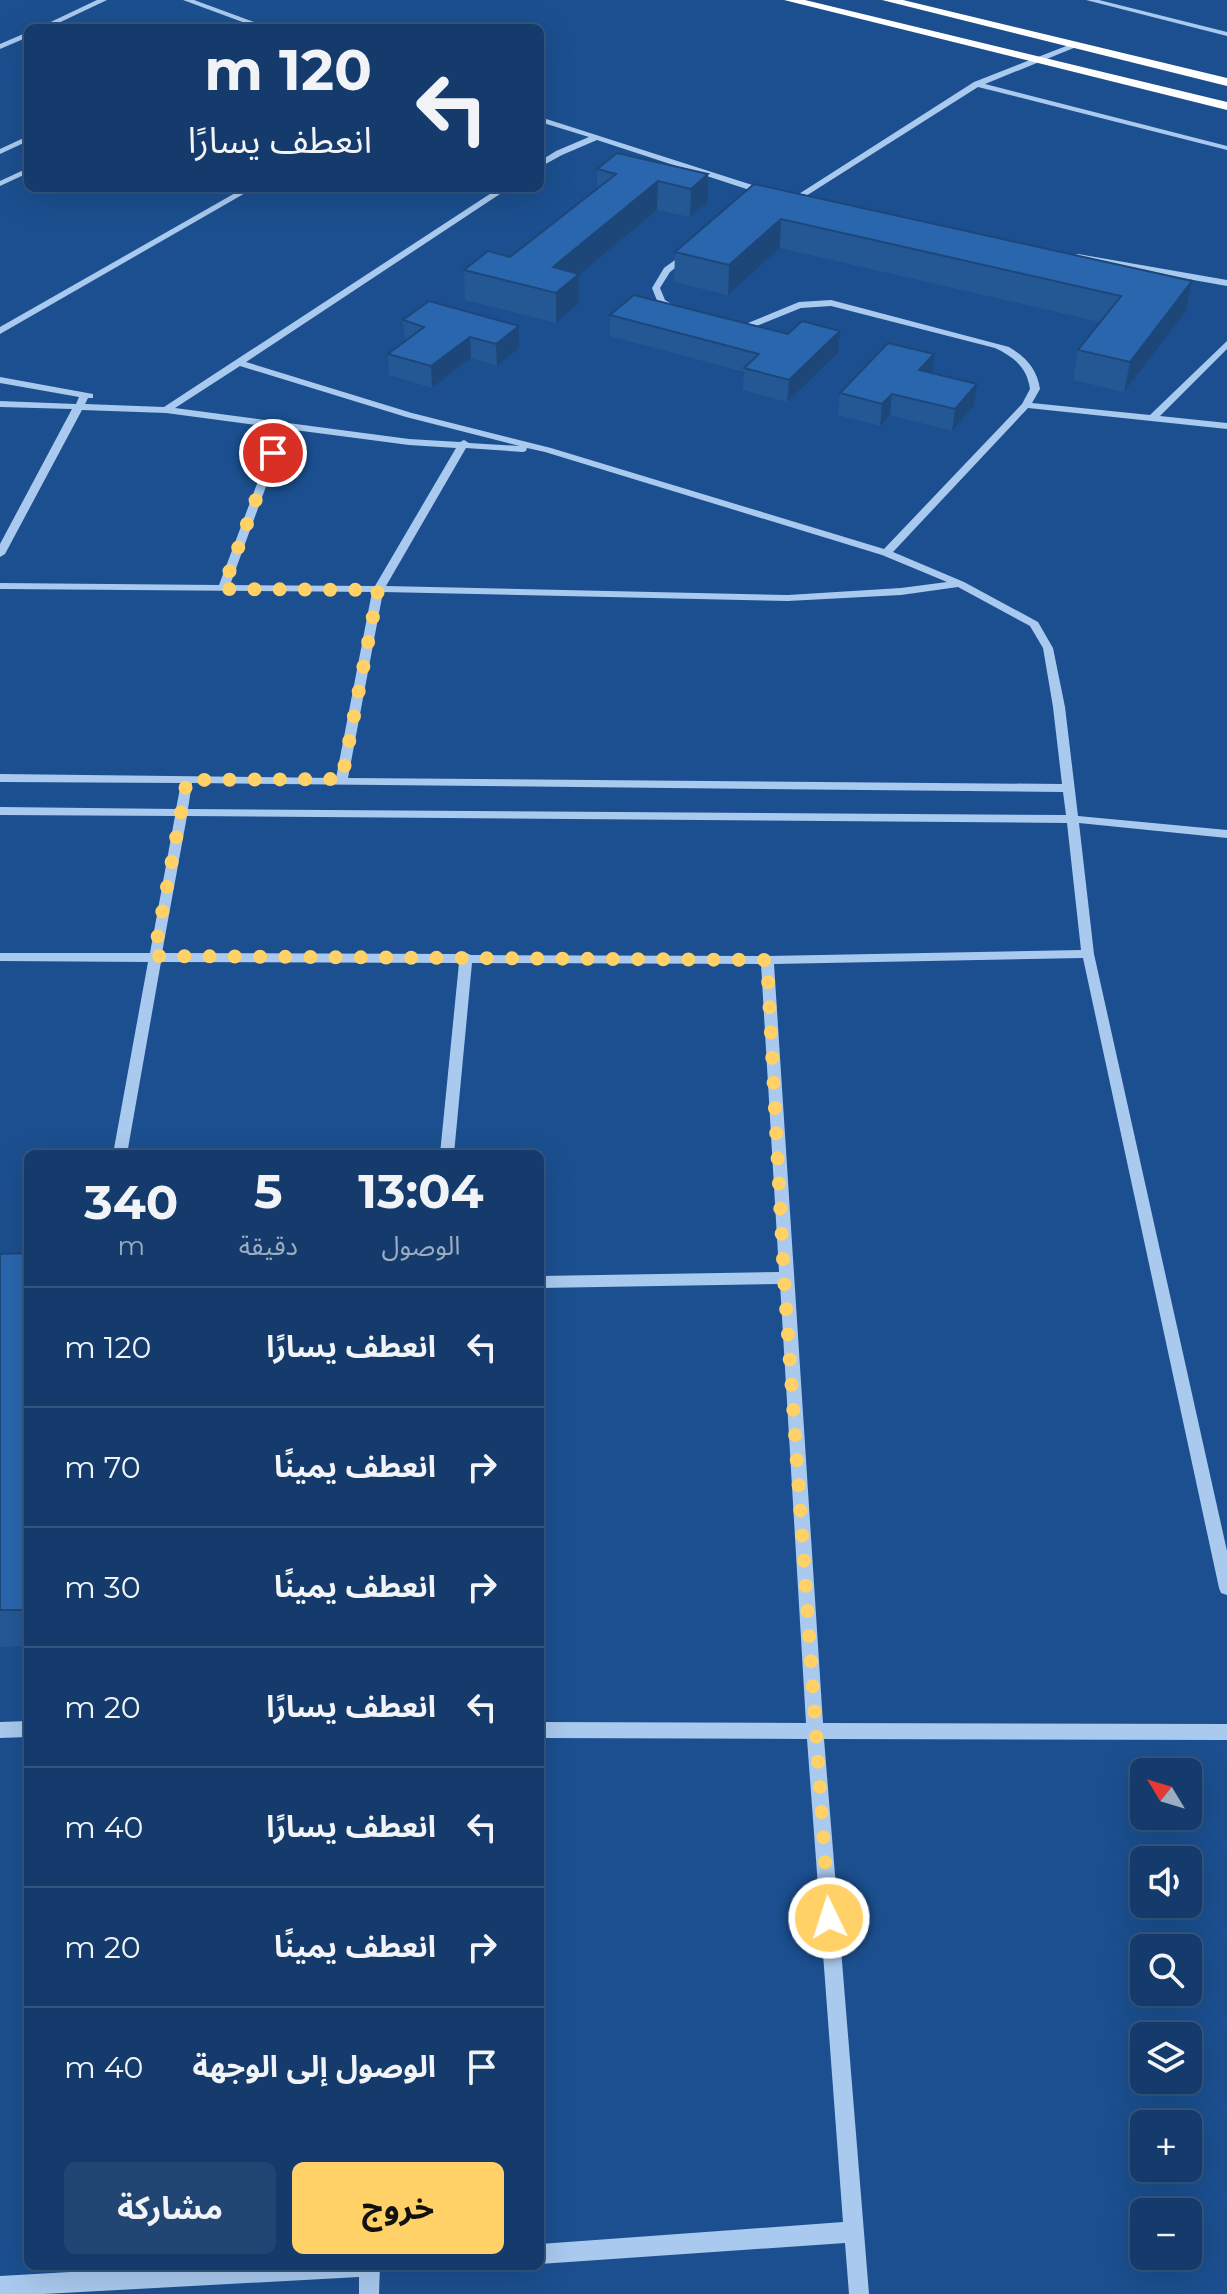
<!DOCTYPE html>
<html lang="ar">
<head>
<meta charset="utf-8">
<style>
  body { margin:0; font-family:Montserrat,"Noto Sans Arabic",sans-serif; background:#214673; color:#f1f3f6; direction:rtl; height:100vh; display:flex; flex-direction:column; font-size:30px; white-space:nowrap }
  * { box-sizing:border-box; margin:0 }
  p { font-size:26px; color:#9dadc1 }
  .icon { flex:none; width:44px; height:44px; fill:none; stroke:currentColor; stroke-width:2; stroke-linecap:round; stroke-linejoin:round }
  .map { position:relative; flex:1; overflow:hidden; direction:ltr }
  .drawer { position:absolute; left:24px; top:1150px; width:520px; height:1120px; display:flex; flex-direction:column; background:#143b6b; border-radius:12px; box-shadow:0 8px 32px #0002,0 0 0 2px #33557e; direction:rtl }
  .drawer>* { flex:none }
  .hud { position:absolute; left:24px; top:24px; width:520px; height:168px; border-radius:12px; box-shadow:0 8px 32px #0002,0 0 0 2px #33557e; direction:rtl; background:#143b6b; color:#f1f3f6; overflow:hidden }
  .needle { width:52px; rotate:308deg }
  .buttons { position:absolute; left:1130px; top:1758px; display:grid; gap:16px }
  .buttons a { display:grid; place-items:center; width:72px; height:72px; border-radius:12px; background:#143b6b; box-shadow:0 8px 32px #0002,0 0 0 2px #33557e; font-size:40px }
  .pin { position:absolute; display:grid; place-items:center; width:68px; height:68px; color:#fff; margin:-34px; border:4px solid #fff; border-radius:50%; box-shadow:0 2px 8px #0007 }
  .me { position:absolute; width:88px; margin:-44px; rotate:356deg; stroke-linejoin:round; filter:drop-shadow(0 0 6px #0008) }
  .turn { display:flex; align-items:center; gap:28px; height:168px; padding:0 40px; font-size:36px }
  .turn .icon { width:104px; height:104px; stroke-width:2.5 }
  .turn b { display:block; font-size:56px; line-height:68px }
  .eta { display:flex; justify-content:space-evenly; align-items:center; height:136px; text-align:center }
  .eta b { font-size:48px; font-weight:700; line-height:56px }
  .primary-button { display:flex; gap:16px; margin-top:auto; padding:16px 40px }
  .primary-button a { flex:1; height:92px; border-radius:12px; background:#ffd166; color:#111; font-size:32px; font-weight:700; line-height:92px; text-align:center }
  .primary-button a+a { background:#214673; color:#f1f3f6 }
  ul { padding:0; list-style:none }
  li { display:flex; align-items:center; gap:24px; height:120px; padding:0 40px; border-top:2px solid #33557e }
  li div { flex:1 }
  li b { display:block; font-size:30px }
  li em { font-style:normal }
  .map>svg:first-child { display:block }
</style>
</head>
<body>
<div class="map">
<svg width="1227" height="2294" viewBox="0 0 1227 2294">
  <rect width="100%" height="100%" fill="#1b4f8f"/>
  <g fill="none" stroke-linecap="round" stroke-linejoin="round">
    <g fill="#a9c9ee" fill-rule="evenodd">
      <polygon points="97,0 107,0 48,28 38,28"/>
      <polygon points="183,0 194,0 270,28 259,28"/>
      <polygon points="1086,0 1099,0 1227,32 1227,36"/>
      <polygon points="28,32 28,37 0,49 0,44"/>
      <polygon points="1074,43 1081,45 985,84 1227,146 1227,150 978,87 798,201 791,199 974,82"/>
      <polygon points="540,117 771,191 772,193 765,195 597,140 562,155 540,167 540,161 556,151 589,137 540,122"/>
      <polygon points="28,136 28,141 0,154 0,149"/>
      <polygon points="28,168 28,173 0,186 0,181"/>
      <polygon points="244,188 254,188 0,334 0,327"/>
      <path d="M 499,188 L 509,188 L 246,362 L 412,413 L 551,448 L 884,549 L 1022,404 L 1030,389 C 1027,367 1014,357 995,348 L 831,306 L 801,308 L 749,329 L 733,327 L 733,323 L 748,323 L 799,302 L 831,300 L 1009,347 C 1026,357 1037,369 1040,389 L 1032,403 L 1150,415 L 1227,341 L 1227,349 L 1160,416 L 1227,423 L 1227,429 L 1028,408 L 893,552 L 964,582 L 1038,622 L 1053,648 L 1065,707 L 1078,816 L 1227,830 L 1227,838 L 1079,823 L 1094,954 L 1227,1551 L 1227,1595 L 1221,1593 L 1219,1588 L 1083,958 L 774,964 L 823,1723 L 1227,1724 L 1227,1740 L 824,1739 L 869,2294 L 849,2294 L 845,2243 L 540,2264 L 540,2244 L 843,2222 L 807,1739 L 540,1738 L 540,1722 L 806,1723 L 780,1284 L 540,1288 L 540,1276 L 779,1272 L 761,964 L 472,963 L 454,1154 L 440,1154 L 459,963 L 161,962 L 127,1154 L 113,1154 L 148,962 L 0,961 L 0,953 L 150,953 L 175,816 L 0,815 L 0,807 L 176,809 L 181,783 L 0,782 L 0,774 L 336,778 L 372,592 L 0,589 L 0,583 L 219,585 L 278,428 L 166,413 L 82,410 L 5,554 L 0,557 L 0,544 L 72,409 L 0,407 L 0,401 L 76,404 L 79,397 L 0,383 L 0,377 L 93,394 L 93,398 L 88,398 L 85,404 L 164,407 ZM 240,366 L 406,417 L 520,446 L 469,443 L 464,440 L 460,442 L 409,439 L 175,408 ZM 287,429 L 409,445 L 456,448 L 375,586 L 230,585 ZM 466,448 L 523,452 L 526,451 L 527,448 L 545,452 L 882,555 L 947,582 L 901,588 L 788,595 L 386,586 ZM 958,587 L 1030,626 L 1043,648 L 1053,707 L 1062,784 L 348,778 L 383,592 L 788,601 L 901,595 ZM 192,783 L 1063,792 L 1066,815 L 188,809 ZM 187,816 L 1067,823 L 1081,950 L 767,956 L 471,955 L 466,953 L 461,954 L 162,953 Z"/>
      <polygon points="690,249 694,252 693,254 670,272 660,288 665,300 681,310 677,313 658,303 652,288 664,268"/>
      <polygon points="1078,254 1227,280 1227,286 1075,259 1075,255"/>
      <polygon points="28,1721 28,1737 0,1738 0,1722"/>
      <polygon points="175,2266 380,2266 379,2294 359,2294 359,2277 44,2294 0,2294 0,2276"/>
    </g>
    <g fill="#fff" fill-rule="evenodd">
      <polygon points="784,0 805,0 1227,102 1227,110"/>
      <polygon points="882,0 903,0 1227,78 1227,86"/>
    </g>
  </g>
  <g fill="#245895">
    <polygon points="597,169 708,174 708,202 690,217 657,210 579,275 579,303 556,323 465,300 464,270 510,257 597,189"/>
    <polygon points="754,184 1192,281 1186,311 1124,392 1073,380 1078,350 1100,322 780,248 728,295 674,282 675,252"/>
    <polygon points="610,315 838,353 787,402 743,390 744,372 610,336"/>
    <polygon points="403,320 519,348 497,366 471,358 432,388 389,375 388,354 405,341"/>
    <polygon points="932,373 977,384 974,406 952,431 890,415 880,426 838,415 840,393"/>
    <polygon points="28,1253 28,1646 0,1647 0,1254"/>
  </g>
  <g fill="#1d4779">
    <polygon points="708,174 708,202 690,217 691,189"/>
    <polygon points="658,181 657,210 579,275 579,303 556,323 556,293 553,267"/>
    <polygon points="781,219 780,248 728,295 729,265"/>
    <polygon points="1192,281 1186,311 1124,392 1130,362"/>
    <polygon points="519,326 519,348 497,366 496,344"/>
    <polygon points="840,331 838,353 787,402 789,380"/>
    <polygon points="470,337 471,358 432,388 431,366"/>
    <polygon points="934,354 932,375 919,370"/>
    <polygon points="977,384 974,406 952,431 955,409"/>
    <polygon points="892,394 890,415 880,426 882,404"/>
  </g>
  <g fill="#2a66ad" stroke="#1d4779" stroke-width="2">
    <polygon points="617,153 708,174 691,189 658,181 553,267 579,274 556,293 464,270 488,251 510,257 616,174 597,169"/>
    <polygon points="754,184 1192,281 1130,362 1078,350 1121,296 781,219 729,265 675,252"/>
    <polygon points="634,295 788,334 802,321 840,331 789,380 744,368 759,354 610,315"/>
    <polygon points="429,301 519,326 496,344 470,337 431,366 388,354 424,327 403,320"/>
    <polygon points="888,343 934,354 919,370 977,384 955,409 892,394 882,404 840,393"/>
    <polygon points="28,1253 28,1610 0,1610 0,1254"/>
  </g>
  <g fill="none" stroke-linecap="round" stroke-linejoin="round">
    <polyline stroke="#ffd166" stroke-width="14" stroke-dasharray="0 25.2" points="273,453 223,589 378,590 342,779 187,780 154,956 767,960 784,1278 829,1918"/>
  </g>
</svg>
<div class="buttons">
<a><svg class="needle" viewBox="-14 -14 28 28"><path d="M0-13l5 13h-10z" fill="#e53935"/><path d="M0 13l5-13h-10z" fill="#9dadc1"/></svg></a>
<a><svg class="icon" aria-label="sound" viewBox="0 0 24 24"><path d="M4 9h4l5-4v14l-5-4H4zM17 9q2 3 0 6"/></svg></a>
<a><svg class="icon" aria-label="search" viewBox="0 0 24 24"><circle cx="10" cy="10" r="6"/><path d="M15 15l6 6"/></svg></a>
<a><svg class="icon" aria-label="layers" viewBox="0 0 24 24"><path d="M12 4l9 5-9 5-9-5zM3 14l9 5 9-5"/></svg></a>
<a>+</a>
<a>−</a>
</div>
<div class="pin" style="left:273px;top:453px;background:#d93025"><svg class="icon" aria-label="arrive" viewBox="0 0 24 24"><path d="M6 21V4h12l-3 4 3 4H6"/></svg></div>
<svg class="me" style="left:829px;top:1918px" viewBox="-20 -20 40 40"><circle r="17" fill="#ffd166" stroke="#fff" stroke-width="3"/><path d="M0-11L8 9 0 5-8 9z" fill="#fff"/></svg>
<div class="hud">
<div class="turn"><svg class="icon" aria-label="left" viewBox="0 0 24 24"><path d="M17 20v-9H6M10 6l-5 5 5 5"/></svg><div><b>120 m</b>انعطف يسارًا</div></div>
</div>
<section class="drawer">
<div class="eta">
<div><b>13:04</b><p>الوصول</p></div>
<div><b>5</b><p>دقيقة</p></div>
<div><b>340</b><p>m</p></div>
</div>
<ul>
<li><svg class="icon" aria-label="left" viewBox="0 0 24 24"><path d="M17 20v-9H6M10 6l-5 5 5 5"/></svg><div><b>انعطف يسارًا</b></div><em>120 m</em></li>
<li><svg class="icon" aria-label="right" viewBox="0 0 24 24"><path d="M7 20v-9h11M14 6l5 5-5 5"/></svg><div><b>انعطف يمينًا</b></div><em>70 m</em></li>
<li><svg class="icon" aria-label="right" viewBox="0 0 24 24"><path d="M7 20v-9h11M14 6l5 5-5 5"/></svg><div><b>انعطف يمينًا</b></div><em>30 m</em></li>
<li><svg class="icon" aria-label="left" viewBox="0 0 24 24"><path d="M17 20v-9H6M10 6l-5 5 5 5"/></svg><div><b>انعطف يسارًا</b></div><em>20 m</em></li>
<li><svg class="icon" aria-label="left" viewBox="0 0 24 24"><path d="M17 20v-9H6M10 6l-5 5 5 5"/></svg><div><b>انعطف يسارًا</b></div><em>40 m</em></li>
<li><svg class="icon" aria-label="right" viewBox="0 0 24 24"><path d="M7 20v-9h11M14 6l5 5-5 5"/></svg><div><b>انعطف يمينًا</b></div><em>20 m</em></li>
<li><svg class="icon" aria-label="arrive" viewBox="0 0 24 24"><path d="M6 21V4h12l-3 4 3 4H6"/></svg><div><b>الوصول إلى الوجهة</b></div><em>40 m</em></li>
</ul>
<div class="primary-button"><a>خروج</a><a>مشاركة</a></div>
</section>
</div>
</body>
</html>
